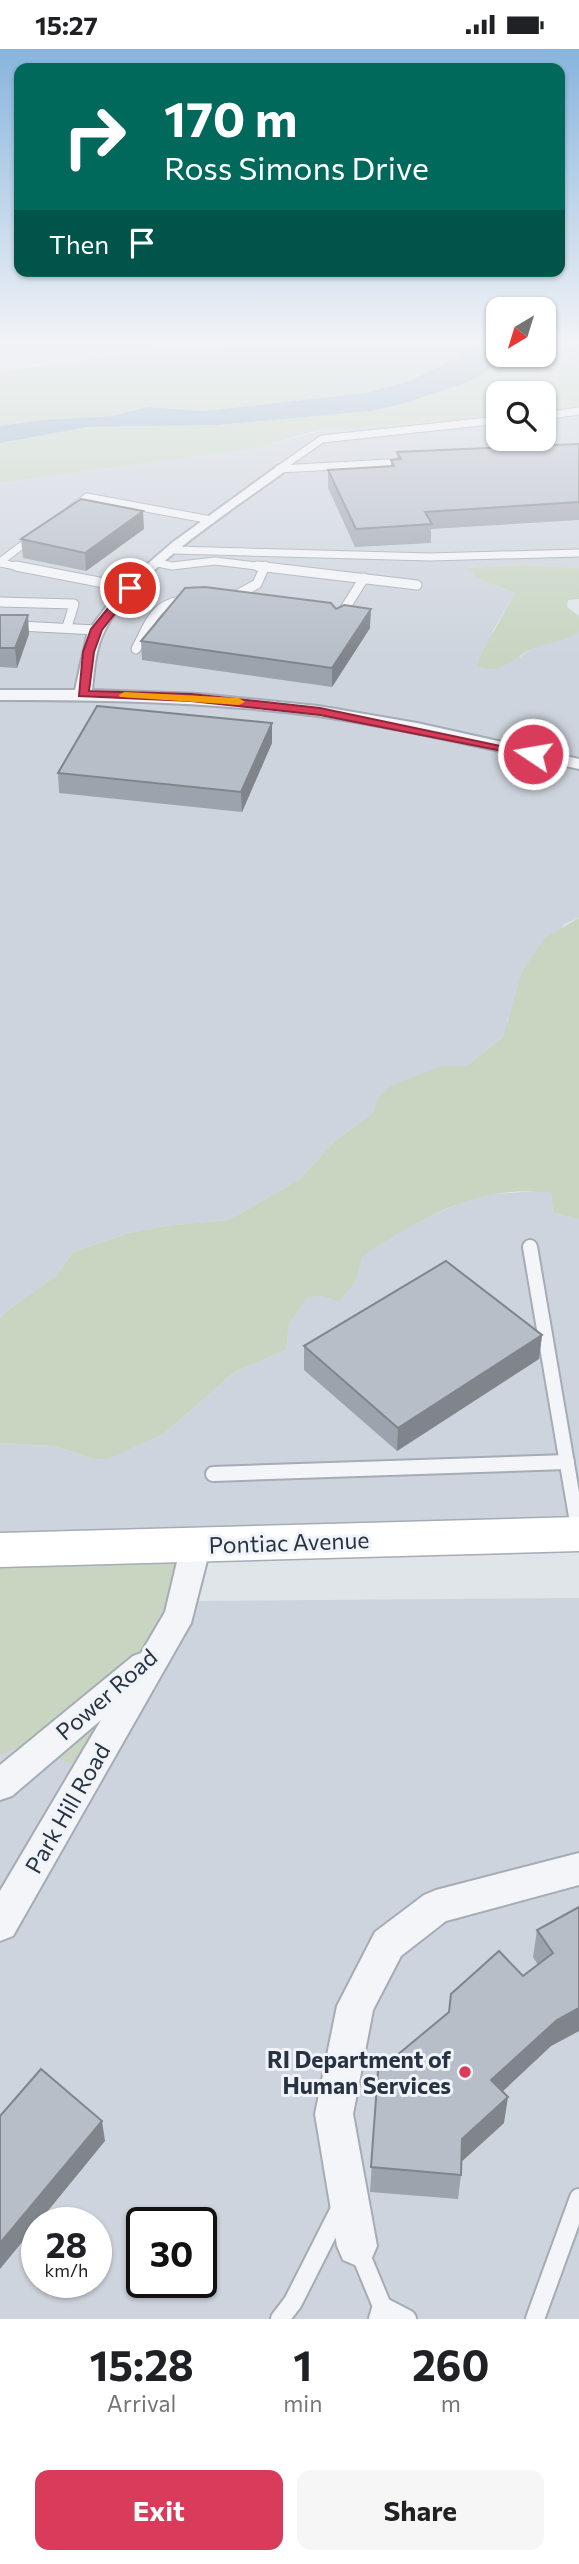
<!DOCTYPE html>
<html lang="en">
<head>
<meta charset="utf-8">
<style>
  body { margin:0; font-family:Commissioner,sans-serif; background:#f6f6f6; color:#202124; height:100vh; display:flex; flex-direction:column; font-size:26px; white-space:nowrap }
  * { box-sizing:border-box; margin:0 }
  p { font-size:23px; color:#757577 }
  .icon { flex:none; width:38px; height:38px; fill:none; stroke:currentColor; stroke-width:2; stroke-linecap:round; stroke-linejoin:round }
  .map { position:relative; height:2270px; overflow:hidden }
  .side { display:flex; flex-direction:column; background:#fff; flex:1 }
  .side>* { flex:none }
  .hud { position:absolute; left:14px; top:14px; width:551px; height:214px; border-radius:14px; box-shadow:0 2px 5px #0004; background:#00695c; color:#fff; overflow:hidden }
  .needle { width:46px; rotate:218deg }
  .tools { position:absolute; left:486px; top:248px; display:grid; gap:14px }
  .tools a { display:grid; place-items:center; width:70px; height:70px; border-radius:14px; background:#fff; box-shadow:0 2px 5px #0004; font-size:35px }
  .speed { position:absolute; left:21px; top:2158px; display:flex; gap:14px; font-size:35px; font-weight:700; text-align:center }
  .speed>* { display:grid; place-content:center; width:91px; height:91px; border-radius:50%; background:#fff; box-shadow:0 2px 5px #0004; line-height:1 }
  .speed small { font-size:18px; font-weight:400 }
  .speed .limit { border:4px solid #111; border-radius:10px; background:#fff; color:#111 }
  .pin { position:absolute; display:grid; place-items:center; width:60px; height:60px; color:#fff; margin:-30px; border:4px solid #fff; border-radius:50%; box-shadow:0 2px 7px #0007 }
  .me { position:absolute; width:77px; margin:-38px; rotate:282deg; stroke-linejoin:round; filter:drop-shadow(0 0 5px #0008) }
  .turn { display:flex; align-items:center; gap:24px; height:147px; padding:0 35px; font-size:32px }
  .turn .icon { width:91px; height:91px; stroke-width:2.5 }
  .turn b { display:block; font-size:49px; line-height:60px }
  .then { display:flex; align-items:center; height:66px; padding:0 35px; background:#0003; gap:14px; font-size:26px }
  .eta { display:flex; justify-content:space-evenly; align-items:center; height:119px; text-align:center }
  .eta b { font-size:42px; font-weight:700; line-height:49px }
  .cta { display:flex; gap:14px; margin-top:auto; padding:14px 35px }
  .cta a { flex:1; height:80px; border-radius:14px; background:#d93c5b; color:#fff; font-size:28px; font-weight:700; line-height:80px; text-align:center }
  .cta a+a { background:#f6f6f6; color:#202124 }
  .status { display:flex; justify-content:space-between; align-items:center; height:49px; padding:0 35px; background:#fff; direction:ltr }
  .status svg { height:19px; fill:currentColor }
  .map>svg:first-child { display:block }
</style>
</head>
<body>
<div class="status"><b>15:27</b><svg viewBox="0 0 49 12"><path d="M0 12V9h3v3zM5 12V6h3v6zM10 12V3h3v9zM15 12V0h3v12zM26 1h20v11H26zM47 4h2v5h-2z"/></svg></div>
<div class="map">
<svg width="579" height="2270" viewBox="0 0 579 2270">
  <rect width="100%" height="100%" fill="#e0e5ea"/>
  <g fill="#ced4dd" fill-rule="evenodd">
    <polygon points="579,359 579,519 524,516 468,519 478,530 515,544 492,583 520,608 533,599 579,583 579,869 564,875 507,971 507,978 503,988 467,1017 441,1017 377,1050 373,1064 335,1092 300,1130 229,1171 164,1177 129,1184 73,1203 57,1226 9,1260 0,1270 0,434 257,399 327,380 499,368 499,390 544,390 544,364"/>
    <polygon points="539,1142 551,1144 553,1164 579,1170 579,1470 0,1502 0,1394 54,1397 94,1410 165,1384 234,1323 286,1301 289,1275 307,1249 355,1233 362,1207 414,1174 480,1146"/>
    <path d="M 579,1549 L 579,2270 L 0,2270 L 0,1559 L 79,1553 ZM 37,2174 L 96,2174 L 96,2233 L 37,2233 ZM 142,2174 L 201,2174 L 201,2233 L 142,2233 Z"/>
  </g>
  <g fill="#c7d5c1">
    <polygon points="293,291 476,291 457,309 407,333 365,344 204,362 148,358 112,367 43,371 0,377 0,323 151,302"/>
    <polygon points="544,291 579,291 579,359 544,364 544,345 499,345 499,368 317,381 257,399 0,434 0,394 88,378 218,376 370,362 499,318 516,306 544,306"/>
    <path d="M 524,516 L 579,519 L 579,550 L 568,551 L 567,558 L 579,567 L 579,583 C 566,591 551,593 537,598 C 515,605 503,628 477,617 L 479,609 L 515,544 L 478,530 L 467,519 Z"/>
    <path d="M 579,869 L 579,1170 L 553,1164 L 551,1144 C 480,1134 419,1170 363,1207 L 355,1233 L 339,1252 L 319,1246 L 307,1249 L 289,1275 L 286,1301 L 234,1323 L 165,1384 L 107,1410 L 94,1410 L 54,1397 L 0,1394 L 0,1270 L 9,1260 L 57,1226 L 73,1203 L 129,1184 L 164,1177 L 229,1171 L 300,1130 L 335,1092 L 373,1064 L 377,1050 L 391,1037 L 441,1017 L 467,1017 L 503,988 L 522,923 L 545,889 Z"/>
    <polygon points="181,1496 178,1568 91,1721 19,1697 0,1706 0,1502"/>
  </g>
  <polygon fill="#99b5cd" points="476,291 499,291 499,306 516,306 468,333 405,354 370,362 218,376 88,378 0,394 0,377 43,371 112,367 148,358 204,362 365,344 407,333 457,309"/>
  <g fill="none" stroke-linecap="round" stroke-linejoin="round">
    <g stroke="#a5acb5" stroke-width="9">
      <g id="lane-far3">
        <polyline points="544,367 579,362"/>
        <polyline points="279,420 407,413"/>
        <polyline points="279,420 322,390 499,371"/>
        <polyline points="70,461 87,448 211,471"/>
        <polyline points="175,501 430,508 579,504"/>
        <polyline points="0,513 33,488"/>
        <polyline points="0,514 25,519"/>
        <polyline points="158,514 172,517 215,512 272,519"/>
      </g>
    </g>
    <g stroke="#a5acb5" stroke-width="11">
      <g id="lane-far2">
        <polyline points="16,517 130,539"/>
        <polyline points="257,517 417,536"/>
        <polyline points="231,549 257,535 265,517"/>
        <polyline points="0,553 74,555 67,578"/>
        <polyline points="339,569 364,529"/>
        <polyline points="0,576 96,581"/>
        <path d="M 136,600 C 152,570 154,552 192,551"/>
      </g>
    </g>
    <g stroke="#a5acb5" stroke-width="18">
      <g id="lane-far1">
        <polyline points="530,1198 579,1485"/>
        <polyline points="213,1425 567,1413"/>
      </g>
    </g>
    <g stroke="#a5acb5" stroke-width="22">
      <g id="lane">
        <polyline points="358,2199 382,2257"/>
        <polyline points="280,2270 293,2253 340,2160"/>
        <polyline points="378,2270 382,2257 407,2270"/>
        <polyline points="535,2270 579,2149"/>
      </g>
    </g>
    <g stroke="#a5acb5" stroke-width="4">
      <g id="street">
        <path d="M 279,416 L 286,420 L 284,423 C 231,462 132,524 104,583 C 95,601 94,622 92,641 L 199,645 L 318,657 L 417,674 L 579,710 L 579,720 C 493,701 406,680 318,667 C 213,653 106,651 0,651 L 0,641 L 75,641 L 88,582 L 122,537 L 173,493 Z"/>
        <polygon points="196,1484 207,1488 211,1496 191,1574 13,1887 0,1892 0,1842 101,1671 12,1747 0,1751 0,1716 133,1607 141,1604 165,1563 181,1496 185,1488"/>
        <polygon points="579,1804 579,1836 446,1872 401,1907 373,1961 353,2065 377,2197 371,2211 357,2217 343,2211 337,2197 315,2065 337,1957 375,1883 424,1846 436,1841"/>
      </g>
    </g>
    <g stroke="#a5acb5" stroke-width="3">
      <polygon id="secondary" points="579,1468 579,1502 0,1518 0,1484"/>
    </g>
    <use href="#lane-far3" stroke="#f4f5f8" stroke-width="7"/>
    <use href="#lane-far2" stroke="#f4f5f8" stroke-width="9"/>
    <use href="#lane-far1" stroke="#f4f5f8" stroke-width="14"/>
    <use href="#lane" stroke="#f4f5f8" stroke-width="18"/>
    <use href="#street" fill="#f4f5f8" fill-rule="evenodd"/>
    <use href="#secondary" fill="#fff" fill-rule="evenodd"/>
  </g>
  <g fill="#9da3ac">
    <polygon points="579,395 579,471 431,480 431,494 355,498 328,439 328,421 391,417 391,411 397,411 397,403"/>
    <polygon points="144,480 86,522 23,509 21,490"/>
    <polygon points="336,560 370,579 332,638 142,611 141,592"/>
    <polygon points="0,566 29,585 17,619 0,618"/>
    <polygon points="272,694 242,763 59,744 58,724"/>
    <polygon points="542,1286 539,1310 397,1402 304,1321 304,1297"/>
    <polygon points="579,1858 579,1982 551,1997 503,2042 504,2074 462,2112 461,2126 458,2150 370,2143 378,2022 523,1927 538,1916 533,1908 537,1881"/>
  </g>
  <g fill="#80858c">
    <polygon points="143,462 144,480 86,522 85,504"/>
    <polygon points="371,560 370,579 332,638 332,619"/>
    <polygon points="28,566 29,585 17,619 15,599"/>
    <polygon points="272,674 272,694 242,763 241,743"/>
    <polygon points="542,1286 539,1310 397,1402 398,1379"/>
    <polygon points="579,1959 579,1982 551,1997 487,2057 491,2031 557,1971"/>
    <polygon points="508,2048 504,2074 459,2115 462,2090"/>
    <polygon points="102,2072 105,2092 38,2174 37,2174 37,2175 0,2220 0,2194"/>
  </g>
  <g fill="#b7bec8" stroke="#80858c" stroke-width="2">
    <polygon points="579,395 579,453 425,463 432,475 356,480 328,421 394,417 391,411 401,410 397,403"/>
    <polygon points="81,450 143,462 85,504 21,490"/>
    <polygon points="205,538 331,554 336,560 344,556 371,560 332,619 141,592 185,539"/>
    <polygon points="0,566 28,566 15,599 0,599"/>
    <polygon points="97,657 272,674 241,743 58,724"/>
    <polygon points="446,1212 542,1286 398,1379 304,1297"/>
    <polygon points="579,1858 579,1959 557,1971 491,2031 508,2048 462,2090 461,2126 371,2118 378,2022 449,1963 451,1945 499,1902 523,1927 553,1904 537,1881"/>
    <polygon points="41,2020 102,2072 0,2194 0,2067"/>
  </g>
  <linearGradient id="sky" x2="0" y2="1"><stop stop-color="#88b4dd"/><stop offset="0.48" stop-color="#f1f3f6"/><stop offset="1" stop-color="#f1f3f6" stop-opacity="0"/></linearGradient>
  <rect width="579" height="608" fill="url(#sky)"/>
  <polygon fill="#d93c5b" stroke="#8d273b" stroke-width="2" points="126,537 135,539 102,581 94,603 89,642 191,645 320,659 539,705 533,708 320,666 191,652 79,647 83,603 91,580"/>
  <polygon fill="#f59e0b" points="124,643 239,649 245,653 239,656 120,648 119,646"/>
  <circle fill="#d93c5b" stroke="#f0f4f8" stroke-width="2.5" cx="465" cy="2023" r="7"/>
  <g text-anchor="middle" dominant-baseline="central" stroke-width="6" stroke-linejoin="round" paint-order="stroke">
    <g font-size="23" fill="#273343" stroke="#f0f4f8">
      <text transform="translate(289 1493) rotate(-2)">Pontiac Avenue</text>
      <text transform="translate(106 1645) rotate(-41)">Power Road</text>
      <text transform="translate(67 1759) rotate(-60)">Park Hill Road</text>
    </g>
    <g font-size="23" font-weight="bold" fill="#273343" stroke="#f0f4f8" text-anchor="end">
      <text x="451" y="2010">RI Department of<tspan x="451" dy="26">Human Services</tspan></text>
    </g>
  </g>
</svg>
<div class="tools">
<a><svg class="needle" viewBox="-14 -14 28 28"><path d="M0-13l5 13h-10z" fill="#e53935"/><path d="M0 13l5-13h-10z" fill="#757577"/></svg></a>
<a><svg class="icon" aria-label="search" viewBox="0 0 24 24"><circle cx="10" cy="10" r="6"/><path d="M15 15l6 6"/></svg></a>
</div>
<div class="speed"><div>28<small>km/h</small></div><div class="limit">30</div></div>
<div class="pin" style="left:130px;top:539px;background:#d93025"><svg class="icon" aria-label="arrive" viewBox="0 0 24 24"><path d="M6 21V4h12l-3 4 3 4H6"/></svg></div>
<svg class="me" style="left:533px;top:705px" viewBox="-20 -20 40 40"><circle r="17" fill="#d93c5b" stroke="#fff" stroke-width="3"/><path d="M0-11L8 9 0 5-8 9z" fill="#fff"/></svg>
<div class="hud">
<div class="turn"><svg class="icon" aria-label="right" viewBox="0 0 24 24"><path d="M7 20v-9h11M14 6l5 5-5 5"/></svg><div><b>170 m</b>Ross Simons Drive</div></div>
<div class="then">Then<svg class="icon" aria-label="arrive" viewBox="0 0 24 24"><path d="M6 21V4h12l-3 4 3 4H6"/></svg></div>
</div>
</div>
<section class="side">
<div class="eta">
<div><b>15:28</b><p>Arrival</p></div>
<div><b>1</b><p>min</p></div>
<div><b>260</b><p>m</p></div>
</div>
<div class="cta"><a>Exit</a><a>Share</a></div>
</section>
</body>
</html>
